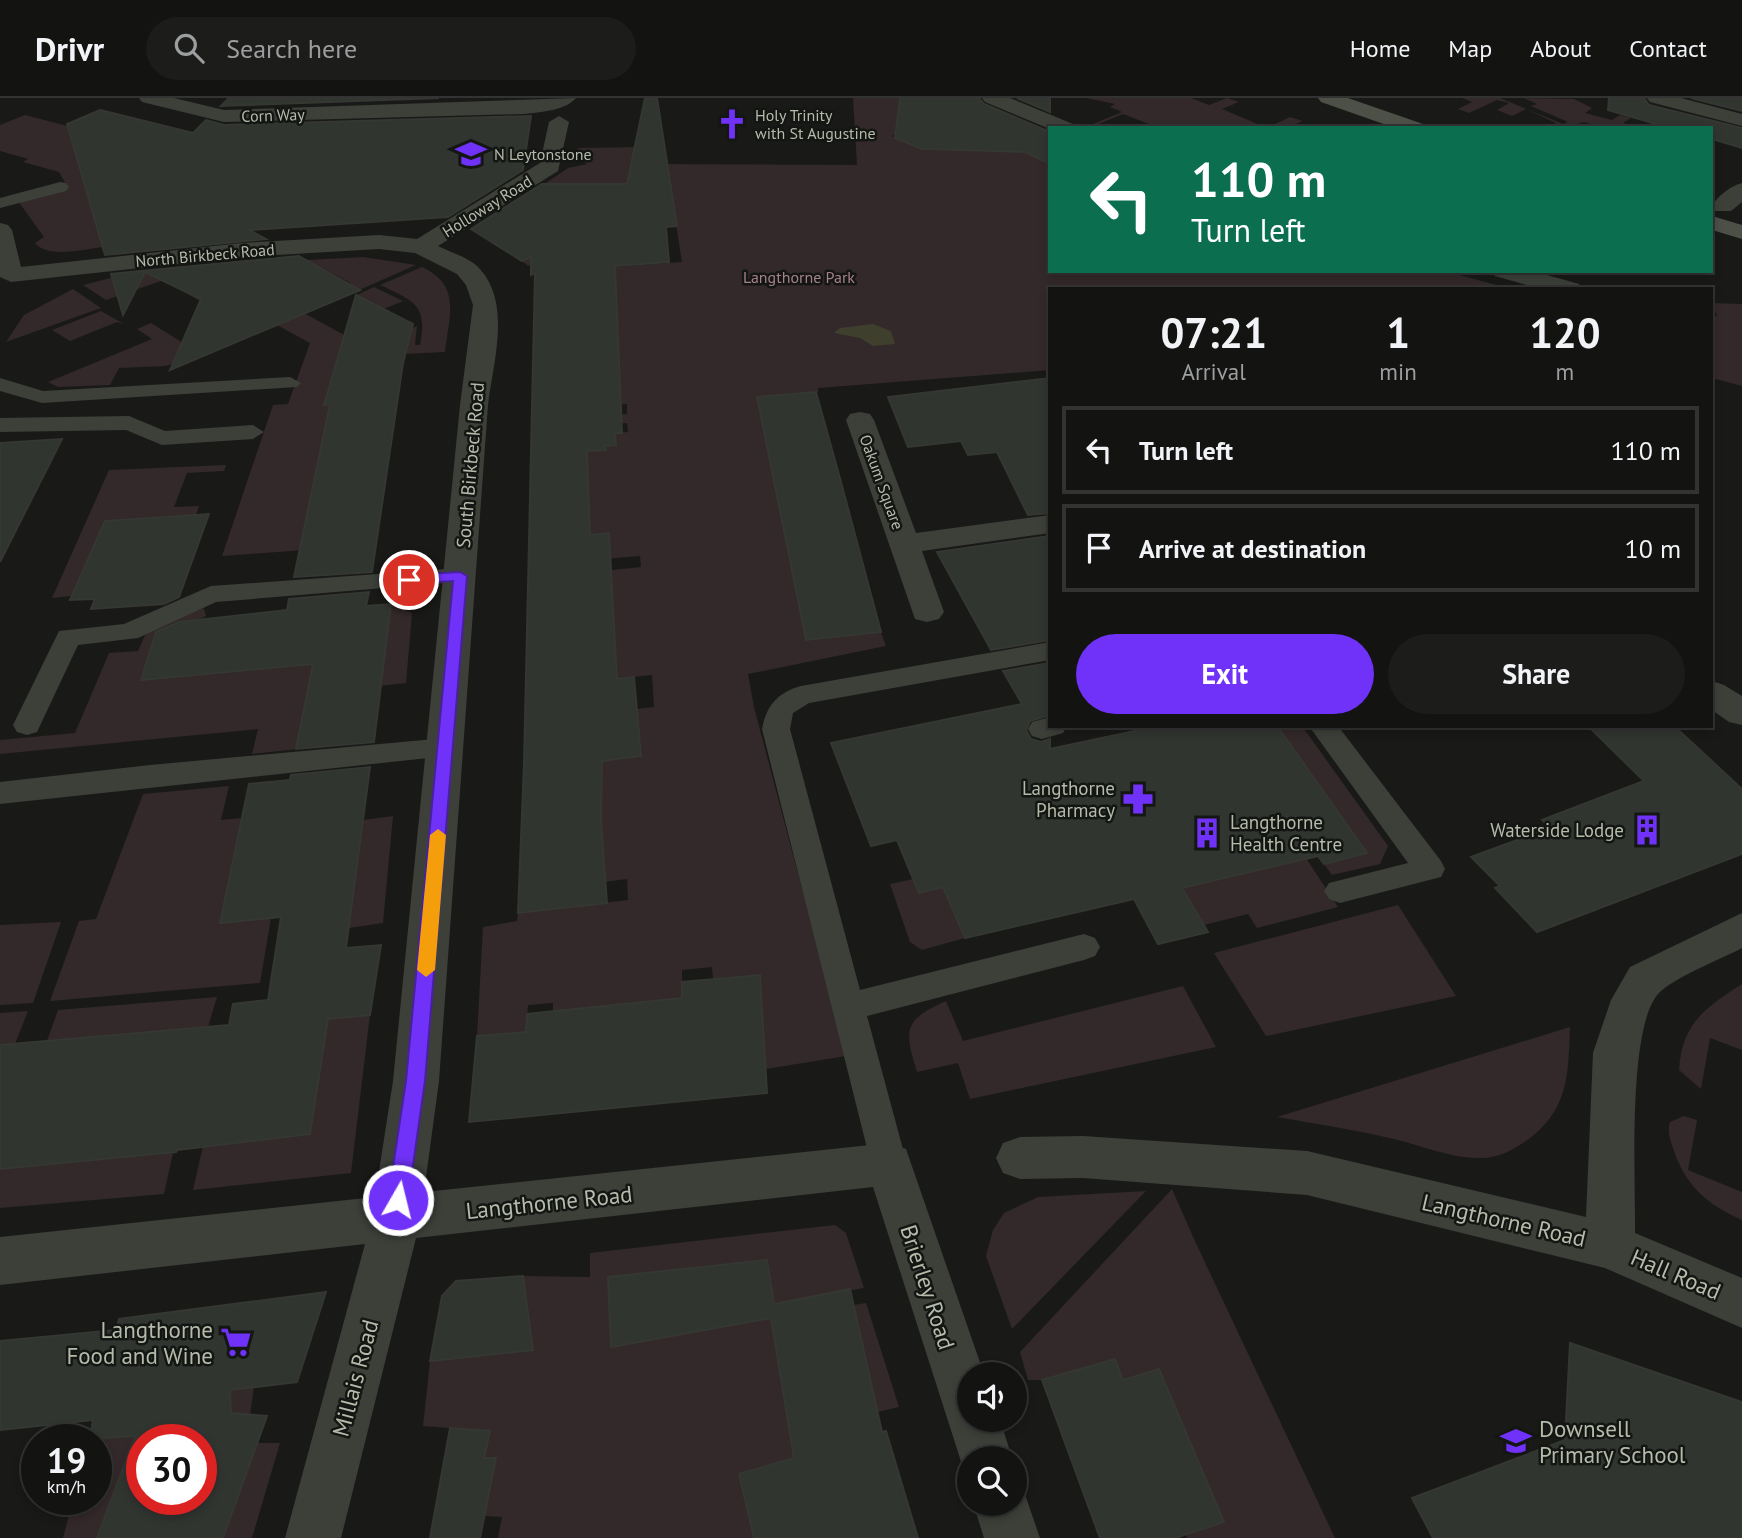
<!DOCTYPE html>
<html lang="en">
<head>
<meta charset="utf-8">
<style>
  body { margin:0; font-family:"PT Sans",sans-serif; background:#1c1d1b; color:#f1f3f6; height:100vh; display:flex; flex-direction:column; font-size:26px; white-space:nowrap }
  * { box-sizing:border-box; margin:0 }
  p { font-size:23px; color:#9d9e9f }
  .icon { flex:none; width:38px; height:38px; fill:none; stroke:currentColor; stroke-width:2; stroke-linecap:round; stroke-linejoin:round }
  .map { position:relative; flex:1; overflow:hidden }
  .details { position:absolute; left:1048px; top:189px; width:665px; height:441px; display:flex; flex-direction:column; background:#131412; border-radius:0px; box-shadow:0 4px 10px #0003,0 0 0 2px #323332 }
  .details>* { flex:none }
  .top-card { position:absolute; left:1048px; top:28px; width:665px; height:147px; border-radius:0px; box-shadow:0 4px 10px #0003,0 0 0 2px #323332; background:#0b6e4f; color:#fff; overflow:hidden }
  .buttons { position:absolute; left:957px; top:1264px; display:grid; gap:14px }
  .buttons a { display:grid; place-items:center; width:70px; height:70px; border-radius:50%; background:#131412; box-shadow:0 4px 10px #0003,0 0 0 2px #323332; font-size:35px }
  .speed { position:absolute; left:21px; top:1326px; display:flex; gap:14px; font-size:35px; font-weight:700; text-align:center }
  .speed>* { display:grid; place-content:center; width:91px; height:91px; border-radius:50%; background:#131412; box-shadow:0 4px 10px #0003,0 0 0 2px #323332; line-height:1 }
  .speed small { font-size:18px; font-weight:400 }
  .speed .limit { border:10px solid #d22; background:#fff; color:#111 }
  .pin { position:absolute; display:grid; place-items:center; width:60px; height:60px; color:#fff; margin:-30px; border:4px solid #fff; border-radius:50%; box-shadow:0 2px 7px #0007 }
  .me { position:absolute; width:77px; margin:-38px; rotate:8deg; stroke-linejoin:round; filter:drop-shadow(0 0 5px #0008) }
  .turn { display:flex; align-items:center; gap:24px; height:147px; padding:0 28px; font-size:32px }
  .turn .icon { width:91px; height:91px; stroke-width:2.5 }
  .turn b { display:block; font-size:49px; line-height:60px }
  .eta { display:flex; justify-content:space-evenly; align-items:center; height:119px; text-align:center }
  .eta b { font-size:42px; font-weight:600; line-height:49px }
  .action { display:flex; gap:14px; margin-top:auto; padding:14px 28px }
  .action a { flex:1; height:80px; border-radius:42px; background:#7032f8; color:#fff; font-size:28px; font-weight:600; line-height:80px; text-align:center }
  .action a+a { background:#1c1d1b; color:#f1f3f6 }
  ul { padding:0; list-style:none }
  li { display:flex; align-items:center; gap:21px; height:88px; margin:0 14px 10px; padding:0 14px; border:4px solid #323332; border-radius:0px }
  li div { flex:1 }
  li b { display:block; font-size:26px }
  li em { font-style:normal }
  header { display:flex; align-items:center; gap:42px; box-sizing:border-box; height:98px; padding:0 35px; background:#131412; border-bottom:2px solid #323332 }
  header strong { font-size:33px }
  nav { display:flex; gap:38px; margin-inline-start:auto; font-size:24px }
  .search { width:490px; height:63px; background:#1c1d1b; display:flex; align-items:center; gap:18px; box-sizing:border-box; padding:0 24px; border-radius:38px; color:#9d9e9f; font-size:26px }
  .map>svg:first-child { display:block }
</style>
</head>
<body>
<header>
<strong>Drivr</strong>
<div class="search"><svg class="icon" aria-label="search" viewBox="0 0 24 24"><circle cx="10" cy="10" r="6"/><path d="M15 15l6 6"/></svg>Search here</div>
<nav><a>Home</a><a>Map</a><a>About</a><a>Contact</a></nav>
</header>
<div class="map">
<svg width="1742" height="1440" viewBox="0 0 1742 1440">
  <rect width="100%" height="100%" fill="#191a18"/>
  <g fill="#33282a">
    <polygon points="853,0 906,0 900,2 896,36 892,38 925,52 1019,54 1020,51 1050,66 1050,173 1445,173 1511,191 1050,191 1050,272 818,290 818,294 757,299 767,348 830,343 832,349 768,355 790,467 861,460 863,467 792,475 806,541 881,534 886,548 748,576 754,609 846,958 766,971 760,877 713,881 712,869 682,872 683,934 652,903 619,906 618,921 552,948 553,905 528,907 526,934 477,938 483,829 517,823 518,815 628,802 627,781 573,788 601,762 599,682 584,665 641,658 640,643 631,644 619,613 654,609 652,577 582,584 581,573 616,569 615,543 581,547 614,524 613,499 580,502 580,489 612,486 612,472 641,469 640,458 579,463 579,451 610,447 610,435 579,438 590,431 587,353 605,352 605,348 616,347 615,335 628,334 627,325 601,327 601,318 627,316 627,306 616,307 574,172 682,164 674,114 528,168 521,162 574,143 475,133 568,70 587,66 576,57 578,50 644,49 646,66 857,67"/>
    <polygon points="1086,0 1191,0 1209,7 1227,0 1239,4 1222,11 1267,30 1290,19 1303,23 1286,30 1159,30 1123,16 1096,27 1093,26 1122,14 1110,9 1115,6"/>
    <polygon points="1462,0 1500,0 1563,26 1568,24 1531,8 1537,6 1524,0 1574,1 1592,10 1585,15 1612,22 1620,17 1631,20 1623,25 1639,30 1604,30 1584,24 1570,28 1572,30 1552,28 1556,25 1526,11 1512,18 1497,12 1509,5 1497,2 1469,15 1458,11 1472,4"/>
    <path d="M 25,17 L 152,50 L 98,132 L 103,149 C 85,151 48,161 35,145 L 44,139 L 18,103 L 68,90 L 59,74 L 23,64 L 28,61 L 0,53 L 0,27 Z"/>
    <polygon points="363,159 416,167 357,193 328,196 351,185 320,169 229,206 195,168"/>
    <polygon points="185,169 184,176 217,213 164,182 106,202 83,187 131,175"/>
    <path d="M 422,169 C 462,188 449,217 445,254 L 342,259 L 324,306 L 391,303 L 320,356 L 310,400 L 319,400 L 371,447 L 222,458 L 273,307 L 288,306 L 310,245 L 275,226 L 302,214 L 368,250 L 417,228 L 415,247 L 420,247 C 428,207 414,203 380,187 Z"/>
    <polygon points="374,189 403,203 384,211 357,197"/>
    <polygon points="73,191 101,210 6,244 24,217"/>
    <polygon points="1712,205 1742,206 1742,288 1712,280 1712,218 1717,218"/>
    <polygon points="101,213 124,226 117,224 70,243 52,232"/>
    <polygon points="151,225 204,258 165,268 119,270 110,287 58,289 48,284 152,241 137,231"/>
    <polygon points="226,367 224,373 187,375 174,409 199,408 196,417 105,423 89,460 98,495 52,500 109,372"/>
    <polygon points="391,506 412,515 406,585 379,588"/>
    <polygon points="198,509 204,511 206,518 200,521 197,532 316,550 299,640 336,647 252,656 258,631 0,656 0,642 75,635 109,555 138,553 150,526"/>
    <polygon points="1277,628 1302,628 1388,748 1380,766 1332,777 1324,766 1366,755"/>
    <polygon points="229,688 221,722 242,720 220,825 271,820 260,885 50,903 79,823 96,821 143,696"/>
    <polygon points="393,718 383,825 349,830 363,722"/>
    <polygon points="1306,760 1338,809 1257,830 1248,816 1204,827 1170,792"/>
    <polygon points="913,781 919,795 943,789 965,840 922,852 910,844 890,786"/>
    <polygon points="1398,807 1456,898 1266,938 1214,855"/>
    <polygon points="61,824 33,905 0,907 0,827"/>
    <path d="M 1742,886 L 1742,952 L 1710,940 L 1701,991 L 1679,972 C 1682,925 1705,910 1742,886 Z"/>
    <path d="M 1183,888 L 1216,949 L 970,1001 L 958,965 L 917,974 C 904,932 903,922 946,903 L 963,943 Z"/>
    <polygon points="217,899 208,929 47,943 58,912"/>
    <polygon points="28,913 15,946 0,947 0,915"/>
    <polygon points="370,917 351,1075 193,1092 203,1048 310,1036 328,921"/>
    <path d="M 1570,929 C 1568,978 1569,1012 1526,1043 C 1513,1052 1498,1060 1482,1060 C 1453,1061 1426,1049 1398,1042 C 1358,1032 1317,1026 1277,1019 Z"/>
    <path d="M 1684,1018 L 1697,1022 L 1688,1072 L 1742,1094 L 1742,1122 C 1707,1107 1684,1086 1673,1050 C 1670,1041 1667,1033 1670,1024 Z"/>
    <polygon points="173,1055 164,1096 0,1110 0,1071"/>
    <polygon points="1172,1091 1194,1141 1335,1440 1187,1440 1186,1436 1224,1424 1197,1362 1148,1335 1182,1324 1159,1271 1123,1282 1114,1261 1042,1282 1028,1282 1020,1254"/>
    <polygon points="1146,1093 1012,1231 986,1158 993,1132 1004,1115 1038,1099"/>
    <polygon points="835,1127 846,1135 864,1190 774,1206 767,1162 608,1179 612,1249 782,1218 781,1284 790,1338 819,1440 498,1440 502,1419 485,1418 496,1361 484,1360 489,1333 423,1328 430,1263 533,1252 523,1178 590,1179 590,1155"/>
    <polygon points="866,1205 899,1309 878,1314 854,1207"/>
    <polygon points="255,1281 246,1346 142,1342 142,1402 149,1402 147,1409 97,1440 63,1440 73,1402 96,1402 96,1342 90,1341 141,1338 202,1287"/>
    <polygon points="251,1345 280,1345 252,1440 223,1440"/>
  </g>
  <polygon fill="#3e3f2d" points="873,226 891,233 895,246 873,248 860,240 834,235 840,230"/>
  <g fill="#313530" stroke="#343732" stroke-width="2" fill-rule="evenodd">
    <polygon points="229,0 439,0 221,8"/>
    <polygon points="645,0 657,0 677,128 666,129 669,164 615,168 622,335 615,335 616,347 605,348 606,352 587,353 590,437 609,435 617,581 634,579 641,658 602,663 601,722 607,805 518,815 524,666 535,175 531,177 531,159 522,163 471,131 542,86 627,86"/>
    <polygon points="900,0 979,0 984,6 1050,34 1050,66 1025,54 922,51 895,40"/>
    <polygon points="1017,0 1050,0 1050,14"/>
    <polygon points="1609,0 1644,0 1649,7 1742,30 1742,50 1712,41 1712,30 1670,30 1608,12"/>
    <polygon points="1691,0 1742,0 1742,13"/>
    <polygon points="100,12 193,35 206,22 224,27 531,18 523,72 448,119 249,132 266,141 105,157 67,26"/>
    <polygon points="299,158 360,192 170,272 201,201 145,174 123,217 111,176"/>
    <polygon points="356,197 413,226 403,265 372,474 294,479 330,306 324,307"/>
    <polygon points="1050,280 1050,415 1028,417 997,354 968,357 961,343 908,349 888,299"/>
    <polygon points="816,294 841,384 881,534 806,542 757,299"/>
    <polygon points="62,341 0,464 0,345"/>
    <polygon points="209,416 179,499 164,506 91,511 95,501 70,502 105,423"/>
    <polygon points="1050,438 1050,542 991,552 937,454"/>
    <polygon points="369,494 366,508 391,506 374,644 296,651 313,566 141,582 156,534 179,524 287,512 289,501"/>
    <polygon points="1050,565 1050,617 1030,623 1026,632 1031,641 1041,644 1050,641 1050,651 1158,628 1277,628 1367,755 1324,766 1318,758 1182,790 1208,834 1158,846 1134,801 965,840 943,789 919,795 897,742 871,748 831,645 1022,606 1003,573"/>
    <polygon points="1588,628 1674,628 1742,691 1742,756 1537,834 1495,790 1500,788 1471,759 1550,730 1542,722 1644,683"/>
    <polygon points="370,669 346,850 381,847 370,917 328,921 310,1036 177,1052 176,1054 0,1071 0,947 229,927 233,906 268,902 281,819 220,825 249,686 290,682 291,677"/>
    <polygon points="760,877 767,995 469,1024 477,938 526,934 527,916 682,900 682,884"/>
    <polygon points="767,1162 774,1206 850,1191 882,1334 886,1333 918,1440 754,1440 739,1376 794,1360 771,1220 611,1249 608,1179"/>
    <polygon points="523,1178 533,1252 430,1263 442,1198 456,1183"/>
    <path d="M 326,1194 L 297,1284 L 230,1292 L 231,1315 L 267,1318 L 223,1440 L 97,1440 L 135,1338 L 90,1341 L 93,1322 L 0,1332 L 0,1243 L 116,1232 L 119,1221 ZM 142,1342 L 201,1342 L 201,1402 L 142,1402 Z"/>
    <polygon points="1570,1245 1742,1304 1742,1440 1433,1440 1412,1400 1565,1342"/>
    <polygon points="1115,1261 1123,1282 1159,1271 1224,1424 1175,1440 1100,1440 1042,1282"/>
    <polygon points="450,1330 490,1333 484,1360 496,1360 480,1440 430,1440"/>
  </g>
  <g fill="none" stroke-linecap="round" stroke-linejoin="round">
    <g fill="#3c4039" fill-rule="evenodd">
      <polygon points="60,84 66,85 69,89 66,93 0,110 0,100"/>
      <polygon points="290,279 301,285 297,289 42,305 0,293 0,280 43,293"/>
      <polygon points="129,318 165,333 253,327 264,334 253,341 162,347 126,332 0,334 0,320"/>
      <polygon points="460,470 469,473 472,478 469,483 216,504 138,540 78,547 37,634 27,637 17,634 13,627 59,533 124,526 211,488"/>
      <path d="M 1050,544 L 1050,562 L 809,605 L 793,615 L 790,631 L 860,892 L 1084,836 L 1095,840 L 1100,849 L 1095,858 L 1084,862 L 867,918 L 907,1066 L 902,1078 L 889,1082 L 876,1078 L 871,1066 L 762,631 C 767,607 777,595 801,588 Z"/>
      <polygon points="1050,619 1050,628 1067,628 1063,635 1042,641 1032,638 1028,631 1032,624"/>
      <polygon points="1309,628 1338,628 1441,763 1445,771 1441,779 1340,805 1329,801 1324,793 1329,785 1408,765"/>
      <polygon points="446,640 456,643 460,650 456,657 0,706 0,684 150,667"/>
    </g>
    <g fill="#3c4039" fill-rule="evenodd">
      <path d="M 139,0 L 174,0 L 224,12 L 576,0 C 565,13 540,14 524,16 L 224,24 L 142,4 Z"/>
      <polygon points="982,0 1010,0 1073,26 1076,30 1050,31 985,4"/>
      <polygon points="1647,0 1681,0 1742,16 1742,28 1650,4"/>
      <path d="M 559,18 L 569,24 L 558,73 L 438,148 C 450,154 467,159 477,168 C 513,203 493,263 488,307 L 439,983 L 424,1094 L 889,1045 L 906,1051 L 984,1276 L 970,1276 L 970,1321 L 1000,1321 L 1012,1360 L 970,1360 L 970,1381 L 966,1379 L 873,1089 L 416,1140 L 341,1440 L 285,1440 L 365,1146 L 0,1187 L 0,1139 L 375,1099 L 393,983 L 460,307 L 473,207 L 466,187 L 457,176 L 415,155 L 379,151 L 242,159 L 11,184 L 0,179 L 0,125 L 8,127 L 12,132 L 21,169 L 242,145 L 379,137 L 417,141 L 540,65 L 549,24 Z"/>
      <path d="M 1742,85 L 1742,104 L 1731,113 L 1715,113 L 1712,108 C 1718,98 1730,88 1742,85 Z"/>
      <polygon points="1492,173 1533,173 1579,186 1582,191 1541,191 1495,178"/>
      <polygon points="860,314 870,316 874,322 916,435 1050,417 1050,435 922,453 944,514 939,521 927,524 915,521 846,322 850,316"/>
      <polygon points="1712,583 1724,587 1742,598 1742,627 1729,624 1712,612"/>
      <path d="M 1742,815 L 1742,850 C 1721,861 1678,878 1661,893 C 1626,923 1636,1086 1635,1135 L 1742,1180 L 1742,1230 L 1605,1170 L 1307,1097 L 1083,1080 L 1020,1081 L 1003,1075 L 996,1060 L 1003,1045 L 1020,1039 L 1083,1038 L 1307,1053 L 1586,1119 L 1593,955 L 1611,902 L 1630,869 Z"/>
      <polygon points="1015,1383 1021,1385 1040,1440 984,1440 973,1405 1015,1405"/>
    </g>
    <g fill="#4c5047" fill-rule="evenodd">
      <polygon points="1318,0 1348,0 1423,26 1426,30 1395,30 1321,4"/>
      <polygon points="1712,118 1742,127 1742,141 1712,132"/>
    </g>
  </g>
  <polygon fill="#7032f8" stroke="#4920a1" stroke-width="2" points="460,474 467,478 425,983 408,1102 406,1108 398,1111 391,1108 388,1102 406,983 453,483 409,486 402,482 409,477"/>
  <polygon fill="#f59e0b" points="438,731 446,737 435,872 426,879 417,872 430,737"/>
  <defs>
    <g id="church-bare" transform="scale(2.415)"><path d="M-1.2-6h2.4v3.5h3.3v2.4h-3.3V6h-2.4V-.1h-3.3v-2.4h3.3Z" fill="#7032f8" stroke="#141613" stroke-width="2.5" paint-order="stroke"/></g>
    <g id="school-bare" transform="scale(2.415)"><path d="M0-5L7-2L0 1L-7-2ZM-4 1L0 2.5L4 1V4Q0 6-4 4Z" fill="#7032f8" stroke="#141613" stroke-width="2.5" paint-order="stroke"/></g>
    <g id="pharmacy-bare" transform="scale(2.415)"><path d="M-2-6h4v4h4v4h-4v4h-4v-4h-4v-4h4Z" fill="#7032f8" stroke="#141613" stroke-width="2.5" paint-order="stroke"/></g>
    <g id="building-bare" transform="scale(2.415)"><path d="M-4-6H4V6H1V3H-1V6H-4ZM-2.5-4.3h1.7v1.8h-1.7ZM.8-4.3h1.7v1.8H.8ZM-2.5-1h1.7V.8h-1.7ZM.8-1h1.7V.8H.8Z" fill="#7032f8" stroke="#141613" stroke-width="2.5" paint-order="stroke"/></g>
    <g id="supermarket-bare" transform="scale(2.415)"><path d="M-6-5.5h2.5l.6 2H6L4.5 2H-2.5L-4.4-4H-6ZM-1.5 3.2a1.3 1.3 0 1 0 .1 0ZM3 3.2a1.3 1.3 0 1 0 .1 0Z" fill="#7032f8" stroke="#141613" stroke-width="2.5" paint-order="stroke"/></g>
  </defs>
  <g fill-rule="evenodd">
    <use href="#church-bare" x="732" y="26"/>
    <use href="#school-bare" x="471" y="56"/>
    <use href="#pharmacy-bare" x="1138" y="701"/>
    <use href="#building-bare" x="1647" y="732"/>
    <use href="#building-bare" x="1207" y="735"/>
    <use href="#supermarket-bare" x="236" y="1244"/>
    <use href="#school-bare" x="1516" y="1343"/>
  </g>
  <g text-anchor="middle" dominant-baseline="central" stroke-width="5" stroke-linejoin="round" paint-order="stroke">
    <g font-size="16" fill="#b5bbaa" stroke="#141613">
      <text transform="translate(273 17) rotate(-2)">Corn Way</text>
      <text transform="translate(487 108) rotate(-32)">Holloway Road</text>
      <text transform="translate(205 157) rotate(-5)">North Birkbeck Road</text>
      <text transform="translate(882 384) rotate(70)">Oakum Square</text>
    </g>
    <g font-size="16" fill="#b5bbaa" stroke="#141613" text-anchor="start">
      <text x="755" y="17">Holy Trinity<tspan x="755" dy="18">with St Augustine</tspan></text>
      <text x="494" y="56">N Leytonstone</text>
    </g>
    <g font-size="16" fill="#a6818c" stroke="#141613">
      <text x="799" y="179">Langthorne Park</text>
    </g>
    <g font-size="19" fill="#b5bbaa" stroke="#141613">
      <text transform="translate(470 367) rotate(-85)">South Birkbeck Road</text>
    </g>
    <g font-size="19" fill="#b5bbaa" stroke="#141613" text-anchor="end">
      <text x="1115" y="690">Langthorne<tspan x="1115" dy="22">Pharmacy</tspan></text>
      <text x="1230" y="724" text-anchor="start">Langthorne<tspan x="1230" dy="22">Health Centre</tspan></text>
      <text x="1624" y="732">Waterside Lodge</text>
    </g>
    <g font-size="23" fill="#b5bbaa" stroke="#141613">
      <text transform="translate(549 1104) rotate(-6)">Langthorne Road</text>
      <text transform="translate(1504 1122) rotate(13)">Langthorne Road</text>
      <text transform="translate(1676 1176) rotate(23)">Hall Road</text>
      <text transform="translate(928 1189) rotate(72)">Brierley Road</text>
      <text transform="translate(355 1280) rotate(-75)">Millais Road</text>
    </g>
    <g font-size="23" fill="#b5bbaa" stroke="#141613" text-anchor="end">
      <text x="213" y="1231">Langthorne<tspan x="213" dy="26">Food and Wine</tspan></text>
      <text x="1539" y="1330" text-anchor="start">Downsell<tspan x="1539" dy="26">Primary School</tspan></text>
    </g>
  </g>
</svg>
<div class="buttons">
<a><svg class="icon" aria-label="sound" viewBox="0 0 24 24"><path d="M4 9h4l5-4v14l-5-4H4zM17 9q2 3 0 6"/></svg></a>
<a><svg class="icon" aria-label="search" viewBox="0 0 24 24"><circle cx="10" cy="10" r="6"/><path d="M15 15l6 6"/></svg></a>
</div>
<div class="speed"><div>19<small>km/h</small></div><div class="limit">30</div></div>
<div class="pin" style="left:409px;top:482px;background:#d93025"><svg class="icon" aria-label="arrive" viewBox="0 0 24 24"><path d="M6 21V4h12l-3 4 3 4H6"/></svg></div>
<svg class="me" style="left:398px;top:1102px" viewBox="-20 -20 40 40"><circle r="17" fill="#7032f8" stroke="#fff" stroke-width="3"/><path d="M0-11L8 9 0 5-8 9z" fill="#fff"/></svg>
<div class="top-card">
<div class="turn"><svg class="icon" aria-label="left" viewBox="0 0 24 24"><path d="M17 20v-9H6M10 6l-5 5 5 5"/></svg><div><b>110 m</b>Turn left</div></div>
</div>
<section class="details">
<div class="eta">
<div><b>07:21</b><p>Arrival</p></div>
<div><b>1</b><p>min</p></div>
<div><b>120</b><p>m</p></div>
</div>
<ul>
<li><svg class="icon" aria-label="left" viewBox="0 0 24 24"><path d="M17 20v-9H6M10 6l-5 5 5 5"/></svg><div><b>Turn left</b></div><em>110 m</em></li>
<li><svg class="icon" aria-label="arrive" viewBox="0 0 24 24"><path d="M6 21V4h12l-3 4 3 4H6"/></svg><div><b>Arrive at destination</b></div><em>10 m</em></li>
</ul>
<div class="action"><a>Exit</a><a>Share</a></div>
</section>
</div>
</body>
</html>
